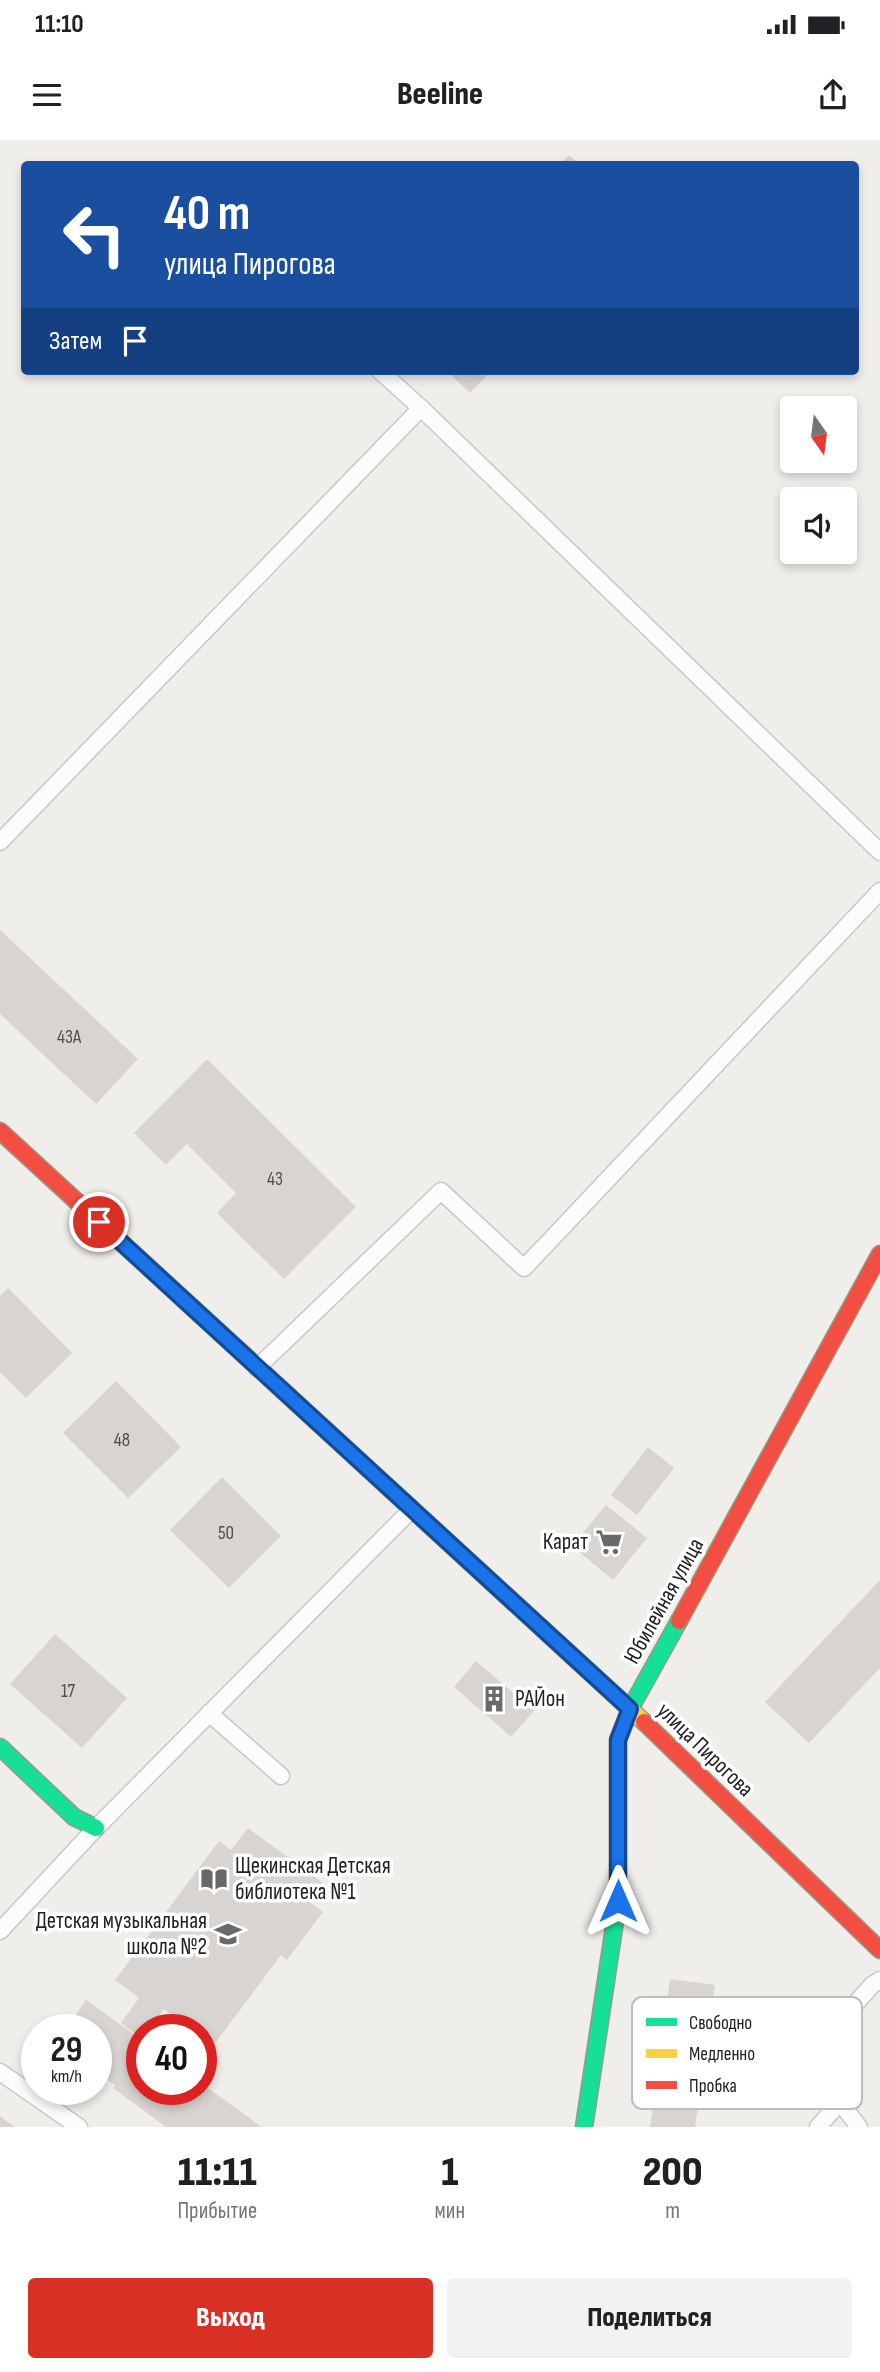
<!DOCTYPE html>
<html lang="ru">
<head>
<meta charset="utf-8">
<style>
  body { margin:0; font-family:"Sofia Sans Condensed",sans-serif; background:#f2f2f2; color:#202124; height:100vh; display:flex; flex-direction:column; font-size:26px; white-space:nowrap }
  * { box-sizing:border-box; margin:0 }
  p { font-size:23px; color:#757577 }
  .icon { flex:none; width:38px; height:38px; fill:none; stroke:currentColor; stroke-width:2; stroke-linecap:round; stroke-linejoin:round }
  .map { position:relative; height:1987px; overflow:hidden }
  .sheet { display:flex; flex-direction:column; background:#fff; flex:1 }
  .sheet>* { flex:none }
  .hud { position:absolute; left:21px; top:21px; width:838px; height:214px; border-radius:7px; box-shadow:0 4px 10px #0003; background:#1a4fa0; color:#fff; overflow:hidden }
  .needle { width:46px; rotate:166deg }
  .tools { position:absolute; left:780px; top:256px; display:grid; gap:14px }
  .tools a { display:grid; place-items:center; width:77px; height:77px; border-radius:7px; background:#fff; box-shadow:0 4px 10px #0003; font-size:35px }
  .speed { position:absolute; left:21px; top:1874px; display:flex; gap:14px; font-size:35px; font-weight:700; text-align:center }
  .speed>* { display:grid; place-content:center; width:91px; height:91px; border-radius:50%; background:#fff; box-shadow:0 4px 10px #0003; line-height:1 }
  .speed small { font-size:18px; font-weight:400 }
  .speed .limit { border:10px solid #d22; background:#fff; color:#111 }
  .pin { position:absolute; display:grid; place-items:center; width:60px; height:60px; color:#fff; margin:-30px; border:4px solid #fff; border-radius:50%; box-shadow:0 2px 7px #0007 }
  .me { position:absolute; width:77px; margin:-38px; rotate:0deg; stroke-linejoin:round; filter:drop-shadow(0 0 5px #0008) }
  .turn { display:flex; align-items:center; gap:24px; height:147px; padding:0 28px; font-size:32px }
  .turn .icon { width:91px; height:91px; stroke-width:2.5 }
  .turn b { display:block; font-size:49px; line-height:60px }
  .then { display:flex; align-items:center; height:66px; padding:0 28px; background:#0003; gap:14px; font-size:26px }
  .eta { display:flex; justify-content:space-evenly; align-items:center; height:119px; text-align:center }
  .eta b { font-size:42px; font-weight:800; line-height:49px }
  .primary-button { display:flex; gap:14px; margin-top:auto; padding:14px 28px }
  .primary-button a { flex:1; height:80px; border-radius:7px; background:#d93025; color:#fff; font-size:28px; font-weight:800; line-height:80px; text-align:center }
  .primary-button a+a { background:#f2f2f2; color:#202124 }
  .status { display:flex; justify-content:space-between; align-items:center; height:49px; padding:0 35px; background:#fff; direction:ltr }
  .status svg { height:19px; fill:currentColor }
  header { display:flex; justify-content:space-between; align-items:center; height:91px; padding:0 28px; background:#fff; font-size:32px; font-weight:800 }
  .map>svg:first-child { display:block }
</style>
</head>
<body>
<div class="status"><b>11:10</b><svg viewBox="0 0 49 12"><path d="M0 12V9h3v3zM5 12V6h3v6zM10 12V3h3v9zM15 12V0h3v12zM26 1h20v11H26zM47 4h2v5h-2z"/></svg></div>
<header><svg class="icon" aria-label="menu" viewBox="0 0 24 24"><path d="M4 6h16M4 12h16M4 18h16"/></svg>Beeline<svg class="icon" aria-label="share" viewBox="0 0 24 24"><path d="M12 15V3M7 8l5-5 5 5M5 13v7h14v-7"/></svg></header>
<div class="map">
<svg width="880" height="1987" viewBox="0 0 880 1987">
  <rect width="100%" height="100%" fill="#f0eeeb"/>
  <g fill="#d7d4d2">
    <polygon points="569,15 579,24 560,24"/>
    <polygon points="447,231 491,231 470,253"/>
    <polygon points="0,790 138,919 96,964 0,874"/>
    <polygon points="207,919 356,1067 284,1139 217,1073 236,1053 187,1004 166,1025 134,993"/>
    <polygon points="8,1148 72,1213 26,1258 0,1232 0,1156"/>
    <polygon points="116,1241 181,1307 128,1358 63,1293"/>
    <polygon points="648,1307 674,1328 637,1375 611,1355"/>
    <polygon points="222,1337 281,1396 229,1448 170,1390"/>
    <polygon points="606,1365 647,1398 613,1440 572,1406"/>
    <polygon points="880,1440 880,1528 809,1603 765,1562"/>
    <polygon points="55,1494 127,1558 82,1608 10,1544"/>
    <polygon points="476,1521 534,1571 511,1597 454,1547"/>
    <polygon points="248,1688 323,1743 310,1762 323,1772 287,1820 281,1815 213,1906 201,1897 201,1890 192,1890 164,1869 148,1890 142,1890 142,1899 121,1883 139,1858 115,1840 219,1701 231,1710"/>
    <polygon points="670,1839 715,1845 695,1987 650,1987"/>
    <polygon points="86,1860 142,1900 142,1950 201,1950 201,1943 262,1987 166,1987 113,1948 115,1945 98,1933 96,1936 96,1890 65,1890"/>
    <polygon points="67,1950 93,1950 83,1962"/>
    <polygon points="0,1976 15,1987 0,1987"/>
  </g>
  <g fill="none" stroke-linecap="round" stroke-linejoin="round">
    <g stroke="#c9c8c7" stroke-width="19">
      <g id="lane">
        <polyline points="421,268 880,712"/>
        <polyline points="0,702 421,268 380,231"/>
        <polyline points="257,1228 441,1051 524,1128 880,751"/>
        <polyline points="209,1573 281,1636"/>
        <polyline points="0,1791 96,1688 411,1370"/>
        <polyline points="0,1932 79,1987"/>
        <polyline points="818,1987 839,1963"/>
        <polyline points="859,1987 807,1919 872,1845 880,1840"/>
      </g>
    </g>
    <g stroke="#999a82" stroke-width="19">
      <g id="fast">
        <polyline points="0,1607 74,1677 96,1688"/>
        <polyline points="584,1987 618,1761 618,1600 630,1569 679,1481"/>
      </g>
    </g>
    <g stroke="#999a82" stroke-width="19">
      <polyline id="slow" points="195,1170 644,1582"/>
    </g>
    <g stroke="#999a82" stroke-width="19">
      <g id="jam">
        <polyline points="0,991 195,1170"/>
        <polyline points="679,1481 880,1114"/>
        <polyline points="644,1582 880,1810"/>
      </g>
    </g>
    <use href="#lane" stroke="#fdfcfc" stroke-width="16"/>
    <use href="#fast" stroke="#16e098" stroke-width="16"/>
    <use href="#slow" stroke="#ffcf43" stroke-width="16"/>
    <use href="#jam" stroke="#f24e42" stroke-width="16"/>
  </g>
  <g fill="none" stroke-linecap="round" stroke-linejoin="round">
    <g stroke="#114b97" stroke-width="18">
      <polyline id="route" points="99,1082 630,1569 618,1600 618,1761"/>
    </g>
    <use href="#route" stroke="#1a73e8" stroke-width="12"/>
  </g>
  <defs>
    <g id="supermarket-bare" transform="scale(2.1)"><path d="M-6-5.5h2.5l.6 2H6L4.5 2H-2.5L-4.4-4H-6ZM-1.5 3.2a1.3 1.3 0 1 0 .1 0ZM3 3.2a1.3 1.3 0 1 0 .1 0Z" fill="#6a6968" stroke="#fff" stroke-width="2.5" paint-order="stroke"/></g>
    <g id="building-bare" transform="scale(2.1)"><path d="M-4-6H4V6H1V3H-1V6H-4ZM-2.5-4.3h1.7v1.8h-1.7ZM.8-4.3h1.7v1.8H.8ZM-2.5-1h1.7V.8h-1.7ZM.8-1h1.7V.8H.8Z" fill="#6a6968" stroke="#fff" stroke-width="2.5" paint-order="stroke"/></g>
    <g id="library-bare" transform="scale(2.1)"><path d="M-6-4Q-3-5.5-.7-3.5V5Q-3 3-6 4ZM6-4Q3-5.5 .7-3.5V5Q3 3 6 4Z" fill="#6a6968" stroke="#fff" stroke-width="2.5" paint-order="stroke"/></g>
    <g id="school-bare" transform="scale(2.1)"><path d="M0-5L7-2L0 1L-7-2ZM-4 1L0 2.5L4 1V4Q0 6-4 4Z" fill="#6a6968" stroke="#fff" stroke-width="2.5" paint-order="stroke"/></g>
  </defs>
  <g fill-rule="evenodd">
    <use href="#supermarket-bare" x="609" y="1402"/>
    <use href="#building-bare" x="494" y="1559"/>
    <use href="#library-bare" x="214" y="1739"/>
    <use href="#school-bare" x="228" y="1794"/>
  </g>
  <g text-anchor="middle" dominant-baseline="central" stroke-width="7" stroke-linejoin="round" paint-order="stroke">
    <g font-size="19" fill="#4f4e4e">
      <text x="69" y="897">43А</text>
      <text x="275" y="1039">43</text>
      <text x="122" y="1300">48</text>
      <text x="226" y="1393">50</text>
      <text x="68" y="1551">17</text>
    </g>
    <g font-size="23" fill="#222" stroke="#fff" text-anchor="end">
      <text x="588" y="1402">Карат</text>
      <text x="515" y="1559" text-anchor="start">РАЙон</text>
      <text x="235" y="1726" text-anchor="start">Щекинская Детская<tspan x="235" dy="26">библиотека №1</tspan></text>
      <text x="207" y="1781">Детская музыкальная<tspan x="207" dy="26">школа №2</tspan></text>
    </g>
    <g font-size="23" fill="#222" stroke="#fff">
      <text transform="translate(664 1461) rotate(-61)">Юбилейная улица</text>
      <text transform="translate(705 1610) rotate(44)">улица Пирогова</text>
    </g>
  </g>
  <rect x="632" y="1857" width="230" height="112" rx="10" fill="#fff" stroke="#bdbdbd" stroke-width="2"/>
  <rect x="646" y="1878" width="31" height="8" fill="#16e098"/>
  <rect x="646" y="1909" width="31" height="9" fill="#ffcf43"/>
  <rect x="646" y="1941" width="31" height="8" fill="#f24e42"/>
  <g font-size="19" fill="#222">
    <text x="689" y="1889">Свободно</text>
    <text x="689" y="1920">Медленно</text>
    <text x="689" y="1952">Пробка</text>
  </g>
</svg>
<div class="tools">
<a><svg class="needle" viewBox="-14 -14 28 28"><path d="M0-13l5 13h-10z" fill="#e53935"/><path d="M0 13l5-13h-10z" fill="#757577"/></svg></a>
<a><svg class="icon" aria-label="sound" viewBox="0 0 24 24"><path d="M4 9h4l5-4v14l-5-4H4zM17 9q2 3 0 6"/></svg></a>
</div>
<div class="speed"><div>29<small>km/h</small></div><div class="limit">40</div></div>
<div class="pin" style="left:99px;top:1082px;background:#d93025"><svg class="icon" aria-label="arrive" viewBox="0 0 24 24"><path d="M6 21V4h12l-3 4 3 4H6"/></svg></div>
<svg class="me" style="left:618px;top:1761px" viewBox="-20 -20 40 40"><path d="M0-17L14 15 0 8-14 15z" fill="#1a73e8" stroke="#fff" stroke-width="4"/></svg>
<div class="hud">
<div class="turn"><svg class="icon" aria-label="left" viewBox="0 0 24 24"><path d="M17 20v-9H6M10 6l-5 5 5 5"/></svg><div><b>40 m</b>улица Пирогова</div></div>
<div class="then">Затем<svg class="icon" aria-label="arrive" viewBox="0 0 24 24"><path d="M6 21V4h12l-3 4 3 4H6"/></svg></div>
</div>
</div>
<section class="sheet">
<div class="eta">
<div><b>11:11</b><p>Прибытие</p></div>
<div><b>1</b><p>мин</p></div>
<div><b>200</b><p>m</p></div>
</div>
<div class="primary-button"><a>Выход</a><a>Поделиться</a></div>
</section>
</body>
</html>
